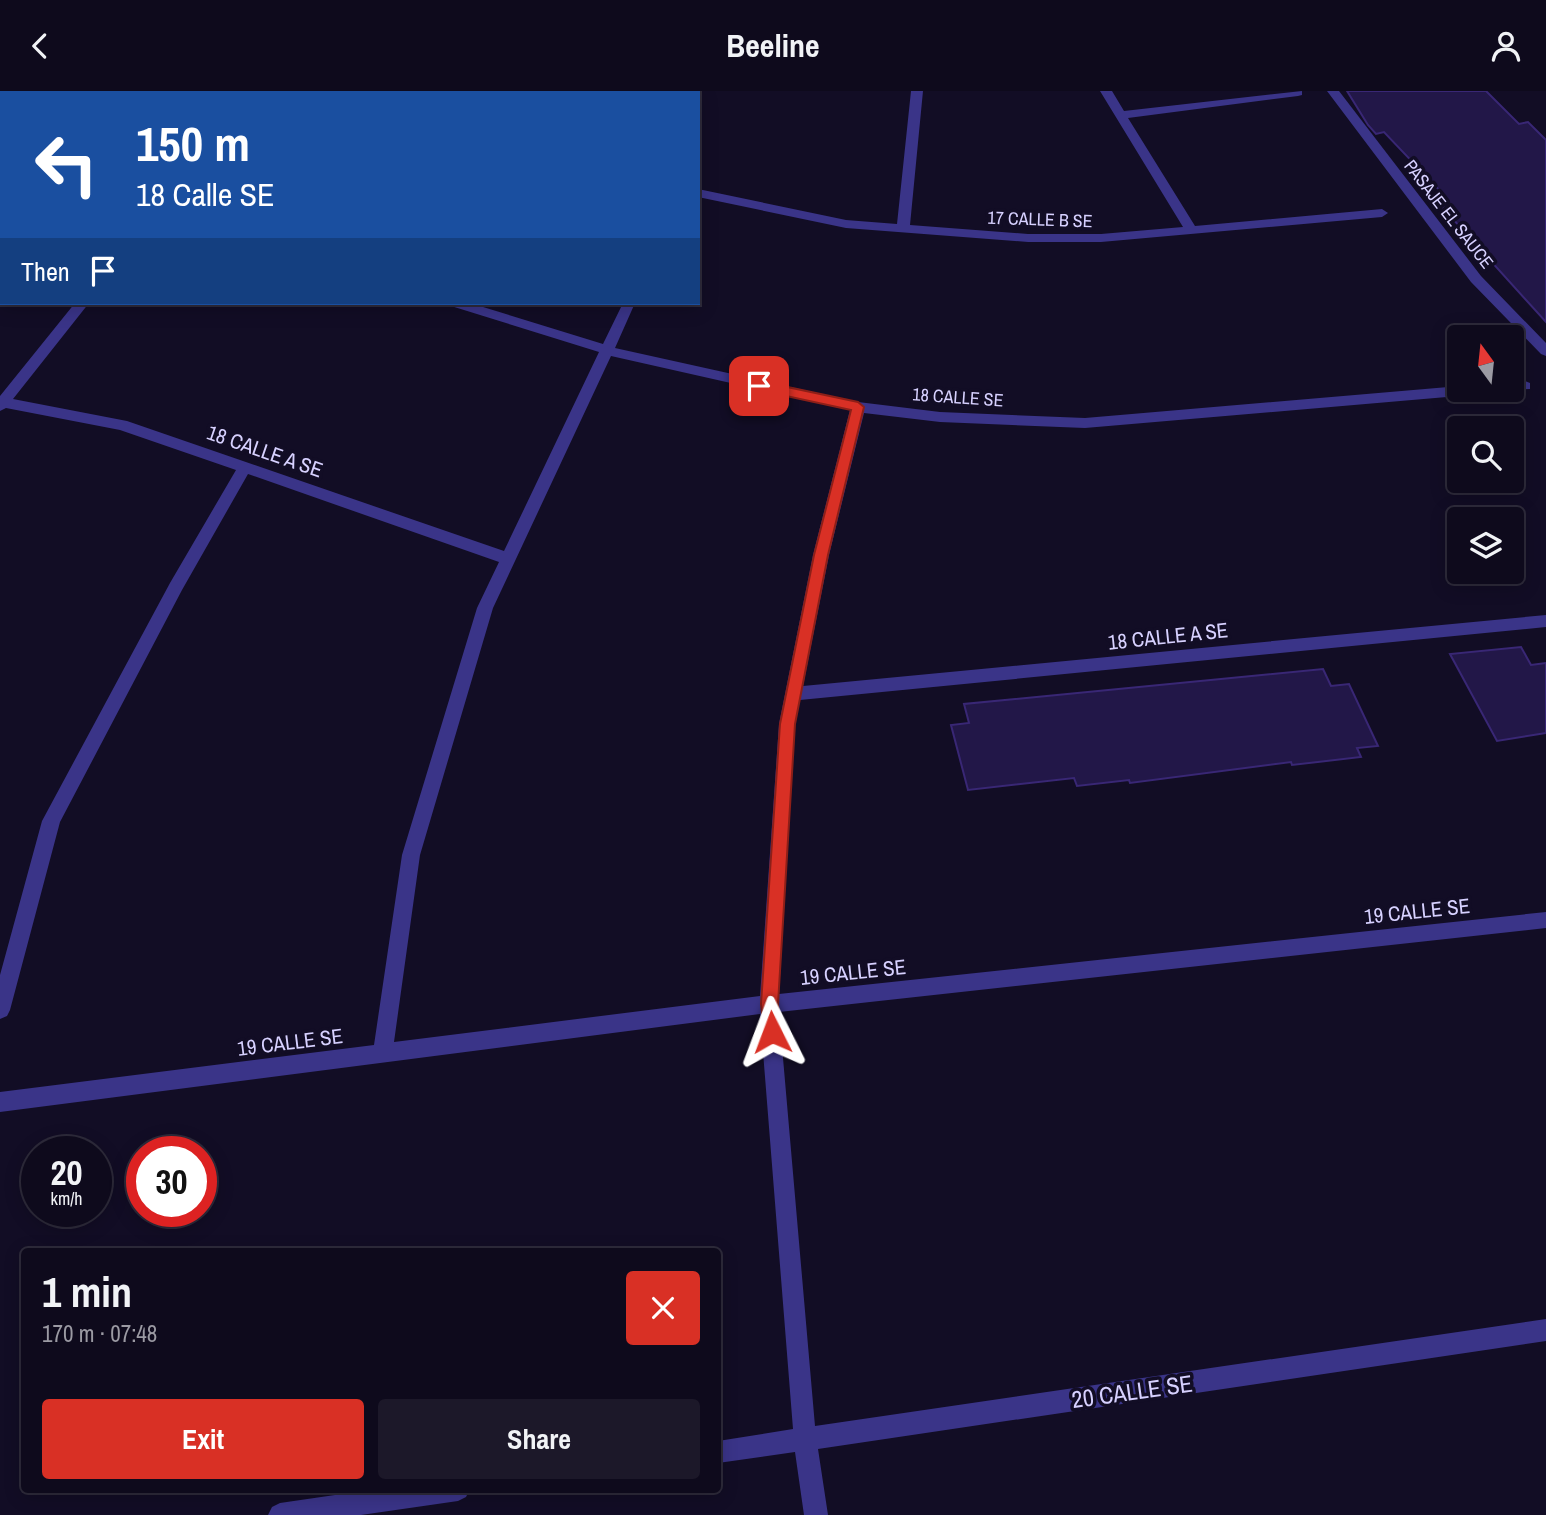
<!DOCTYPE html>
<html lang="en">
<head>
<meta charset="utf-8">
<style>
  body { margin:0; font-family:"Archivo Narrow",sans-serif; background:#1c1829; color:#f1f3f6; height:100vh; display:flex; flex-direction:column; font-size:26px; white-space:nowrap }
  * { box-sizing:border-box; margin:0 }
  p { font-size:23px; color:#9b9aa3 }
  .icon { flex:none; width:38px; height:38px; fill:none; stroke:currentColor; stroke-width:2; stroke-linecap:round; stroke-linejoin:round }
  .map { position:relative; flex:1; overflow:hidden }
  .details { position:absolute; left:21px; top:1157px; width:700px; height:245px; display:flex; flex-direction:column; background:#0e0a1c; border-radius:7px; box-shadow:0 4px 18px #0003,0 0 0 2px #2e2b3b }
  .details>* { flex:none }
  .hud { position:absolute; left:0px; top:0px; width:700px; height:214px; box-shadow:0 4px 18px #0003,0 0 0 2px #2e2b3b; background:#1a4fa0; color:#fff; overflow:hidden }
  .needle { width:46px; rotate:345deg }
  .controls { position:absolute; left:1447px; top:234px; display:grid; gap:14px }
  .controls a { display:grid; place-items:center; width:77px; height:77px; border-radius:7px; background:#0e0a1c; box-shadow:0 4px 18px #0003,0 0 0 2px #2e2b3b; font-size:35px }
  .speed { position:absolute; left:21px; top:1045px; display:flex; gap:14px; font-size:35px; font-weight:700; text-align:center }
  .speed>* { display:grid; place-content:center; width:91px; height:91px; border-radius:50%; background:#0e0a1c; box-shadow:0 4px 18px #0003,0 0 0 2px #2e2b3b; line-height:1 }
  .speed small { font-size:18px; font-weight:400 }
  .speed .limit { border:10px solid #d22; background:#fff; color:#111 }
  .pin { position:absolute; display:grid; place-items:center; width:60px; height:60px; color:#fff; margin:-30px; border-radius:14px; box-shadow:0 4px 10px #0006 }
  .me { position:absolute; width:77px; margin:-38px; rotate:357deg; stroke-linejoin:round; filter:drop-shadow(0 0 5px #0008) }
  .turn { display:flex; align-items:center; gap:24px; height:147px; padding:0 21px; font-size:32px }
  .turn .icon { width:91px; height:91px; stroke-width:2.5 }
  .turn b { display:block; font-size:49px; line-height:60px }
  .then { display:flex; align-items:center; height:66px; padding:0 21px; background:#0003; gap:14px; font-size:26px }
  .round { display:grid; place-items:center; flex:none; width:74px; height:74px; border-radius:7px; background:#1c1829 }
  .head { display:flex; align-items:center; justify-content:space-between; height:119px; padding:0 21px }
  h1 { font-size:42px; font-weight:700; line-height:52px }
  .action { display:flex; gap:14px; margin-top:auto; padding:14px 21px }
  .action a { flex:1; height:80px; border-radius:7px; background:#d93025; color:#fff; font-size:28px; font-weight:700; line-height:80px; text-align:center }
  .action a+a { background:#1c1829; color:#f1f3f6 }
  header { display:flex; justify-content:space-between; align-items:center; height:91px; padding:0 21px; background:#0e0a1c; font-size:32px; font-weight:700 }
  .map>svg:first-child { display:block }
</style>
</head>
<body>
<header><svg class="icon" aria-label="back" viewBox="0 0 24 24"><path d="M15 5l-7 7 7 7"/></svg>Beeline<svg class="icon" aria-label="person" viewBox="0 0 24 24"><circle cx="12" cy="8" r="4"/><path d="M4 21q1-7 8-7t8 7"/></svg></header>
<div class="map">
<svg width="1546" height="1424" viewBox="0 0 1546 1424">
  <rect width="100%" height="100%" fill="#120d25"/>
  <g fill="#221748" stroke="#392775" stroke-width="2">
    <polygon points="1347,0 1486,0 1519,33 1528,31 1546,49 1546,231 1432,105 1443,103 1384,41 1376,43 1368,34"/>
    <polygon points="1521,556 1531,574 1546,572 1546,642 1497,650 1450,563"/>
    <polygon points="1323,578 1331,595 1349,593 1378,655 1357,657 1361,666 1292,674 1291,671 1130,692 1129,689 1077,695 1074,687 968,699 951,634 969,632 964,613"/>
  </g>
  <g fill="none" stroke-linecap="round" stroke-linejoin="round">
    <g fill="#3a3488" fill-rule="evenodd">
      <polygon points="8,0 20,0 7,2"/>
      <rect x="240" y="0" width="12" height="2"/>
      <polygon points="471,0 483,0 470,2"/>
      <polygon points="689,0 701,0 701,2 698,5 698,2"/>
      <polygon points="911,0 923,0 910,134 1028,143 1101,143 1183,136 1100,0 1112,0 1124,20 1302,0 1302,4 1298,5 1128,27 1195,135 1382,118 1388,122 1382,126 1101,151 1028,151 846,137 698,106 698,98 846,129 897,133"/>
      <polygon points="1327,0 1339,0 1481,185 1546,252 1546,265 1541,263 1471,191"/>
      <polygon points="0,12 2,12 0,20"/>
      <rect x="0" y="127" width="2" height="8"/>
      <path d="M 75,212 L 89,212 L 13,308 L 127,330 L 504,460 L 599,261 L 451,215 L 450,212 L 470,212 L 603,253 L 623,212 L 635,212 L 615,257 L 858,311 L 940,321 L 1085,327 L 1460,295 L 1460,299 L 1477,299 L 1470,304 L 1085,337 L 940,331 L 864,322 L 829,464 L 803,595 L 1546,524 L 1546,536 L 800,609 L 795,633 L 779,903 L 1546,821 L 1546,837 L 779,921 L 815,1335 L 1546,1228 L 1546,1250 L 818,1358 L 828,1424 L 804,1424 L 795,1361 L 718,1372 L 718,1350 L 793,1338 L 760,923 L 0,1021 L 0,1001 L 374,954 L 402,764 L 477,517 L 499,471 L 248,383 L 182,499 L 60,731 L 10,919 L 7,925 L 0,928 L 0,884 L 42,730 L 170,492 L 236,379 L 120,339 L 6,317 L 0,320 L 0,305 ZM 611,265 L 850,319 L 813,464 L 779,633 L 760,905 L 394,951 L 420,764 L 493,517 Z"/>
      <polygon points="1525,290 1530,292 1530,298 1507,299 1512,299 1512,291"/>
      <polygon points="376,1398 470,1398 466,1406 458,1410 361,1424 268,1424 272,1416 280,1412"/>
    </g>
  </g>
  <polygon fill="#d93025" stroke="#8d1f18" stroke-width="2" points="759,290 858,311 864,316 828,464 795,633 778,913 780,941 778,947 772,949 765,947 761,913 780,633 814,464 851,319 754,298 752,295"/>
  <g text-anchor="middle" dominant-baseline="central" stroke-width="7" stroke-linejoin="round" paint-order="stroke">
    <g font-size="18" fill="#d7d1ff" stroke="#120d25">
      <text transform="translate(1449 123) rotate(52)">PASAJE EL SAUCE</text>
      <text transform="translate(1040 128) rotate(2)">17 CALLE B SE</text>
      <text transform="translate(958 306) rotate(4)">18 CALLE SE</text>
    </g>
    <g font-size="21" fill="#d7d1ff" stroke="#120d25">
      <text transform="translate(265 360) rotate(19)">18 CALLE A SE</text>
      <text transform="translate(1168 545) rotate(-6)">18 CALLE A SE</text>
      <text transform="translate(1417 820) rotate(-6)">19 CALLE SE</text>
      <text transform="translate(853 881) rotate(-6)">19 CALLE SE</text>
      <text transform="translate(290 951) rotate(-7)">19 CALLE SE</text>
    </g>
    <g font-size="24" fill="#d7d1ff" stroke="#120d25">
      <text transform="translate(1132 1300) rotate(-8)">20 CALLE SE</text>
    </g>
  </g>
</svg>
<div class="controls">
<a><svg class="needle" viewBox="-14 -14 28 28"><path d="M0-13l5 13h-10z" fill="#e53935"/><path d="M0 13l5-13h-10z" fill="#9b9aa3"/></svg></a>
<a><svg class="icon" aria-label="search" viewBox="0 0 24 24"><circle cx="10" cy="10" r="6"/><path d="M15 15l6 6"/></svg></a>
<a><svg class="icon" aria-label="layers" viewBox="0 0 24 24"><path d="M12 4l9 5-9 5-9-5zM3 14l9 5 9-5"/></svg></a>
</div>
<div class="speed"><div>20<small>km/h</small></div><div class="limit">30</div></div>
<div class="pin" style="left:759px;top:295px;background:#d93025"><svg class="icon" aria-label="arrive" viewBox="0 0 24 24"><path d="M6 21V4h12l-3 4 3 4H6"/></svg></div>
<svg class="me" style="left:772px;top:941px" viewBox="-20 -20 40 40"><path d="M0-17L14 15 0 8-14 15z" fill="#d93025" stroke="#fff" stroke-width="4"/></svg>
<div class="hud">
<div class="turn"><svg class="icon" aria-label="left" viewBox="0 0 24 24"><path d="M17 20v-9H6M10 6l-5 5 5 5"/></svg><div><b>150 m</b>18 Calle SE</div></div>
<div class="then">Then<svg class="icon" aria-label="arrive" viewBox="0 0 24 24"><path d="M6 21V4h12l-3 4 3 4H6"/></svg></div>
</div>
<section class="details">
<div class="head"><div><h1>1 min</h1><p>170 m · 07:48</p></div><a class="round" style="background:#d93025;color:#fff"><svg class="icon" aria-label="close" viewBox="0 0 24 24"><path d="M6 6l12 12M18 6L6 18"/></svg></a></div>
<div class="action"><a>Exit</a><a>Share</a></div>
</section>
</div>
</body>
</html>
